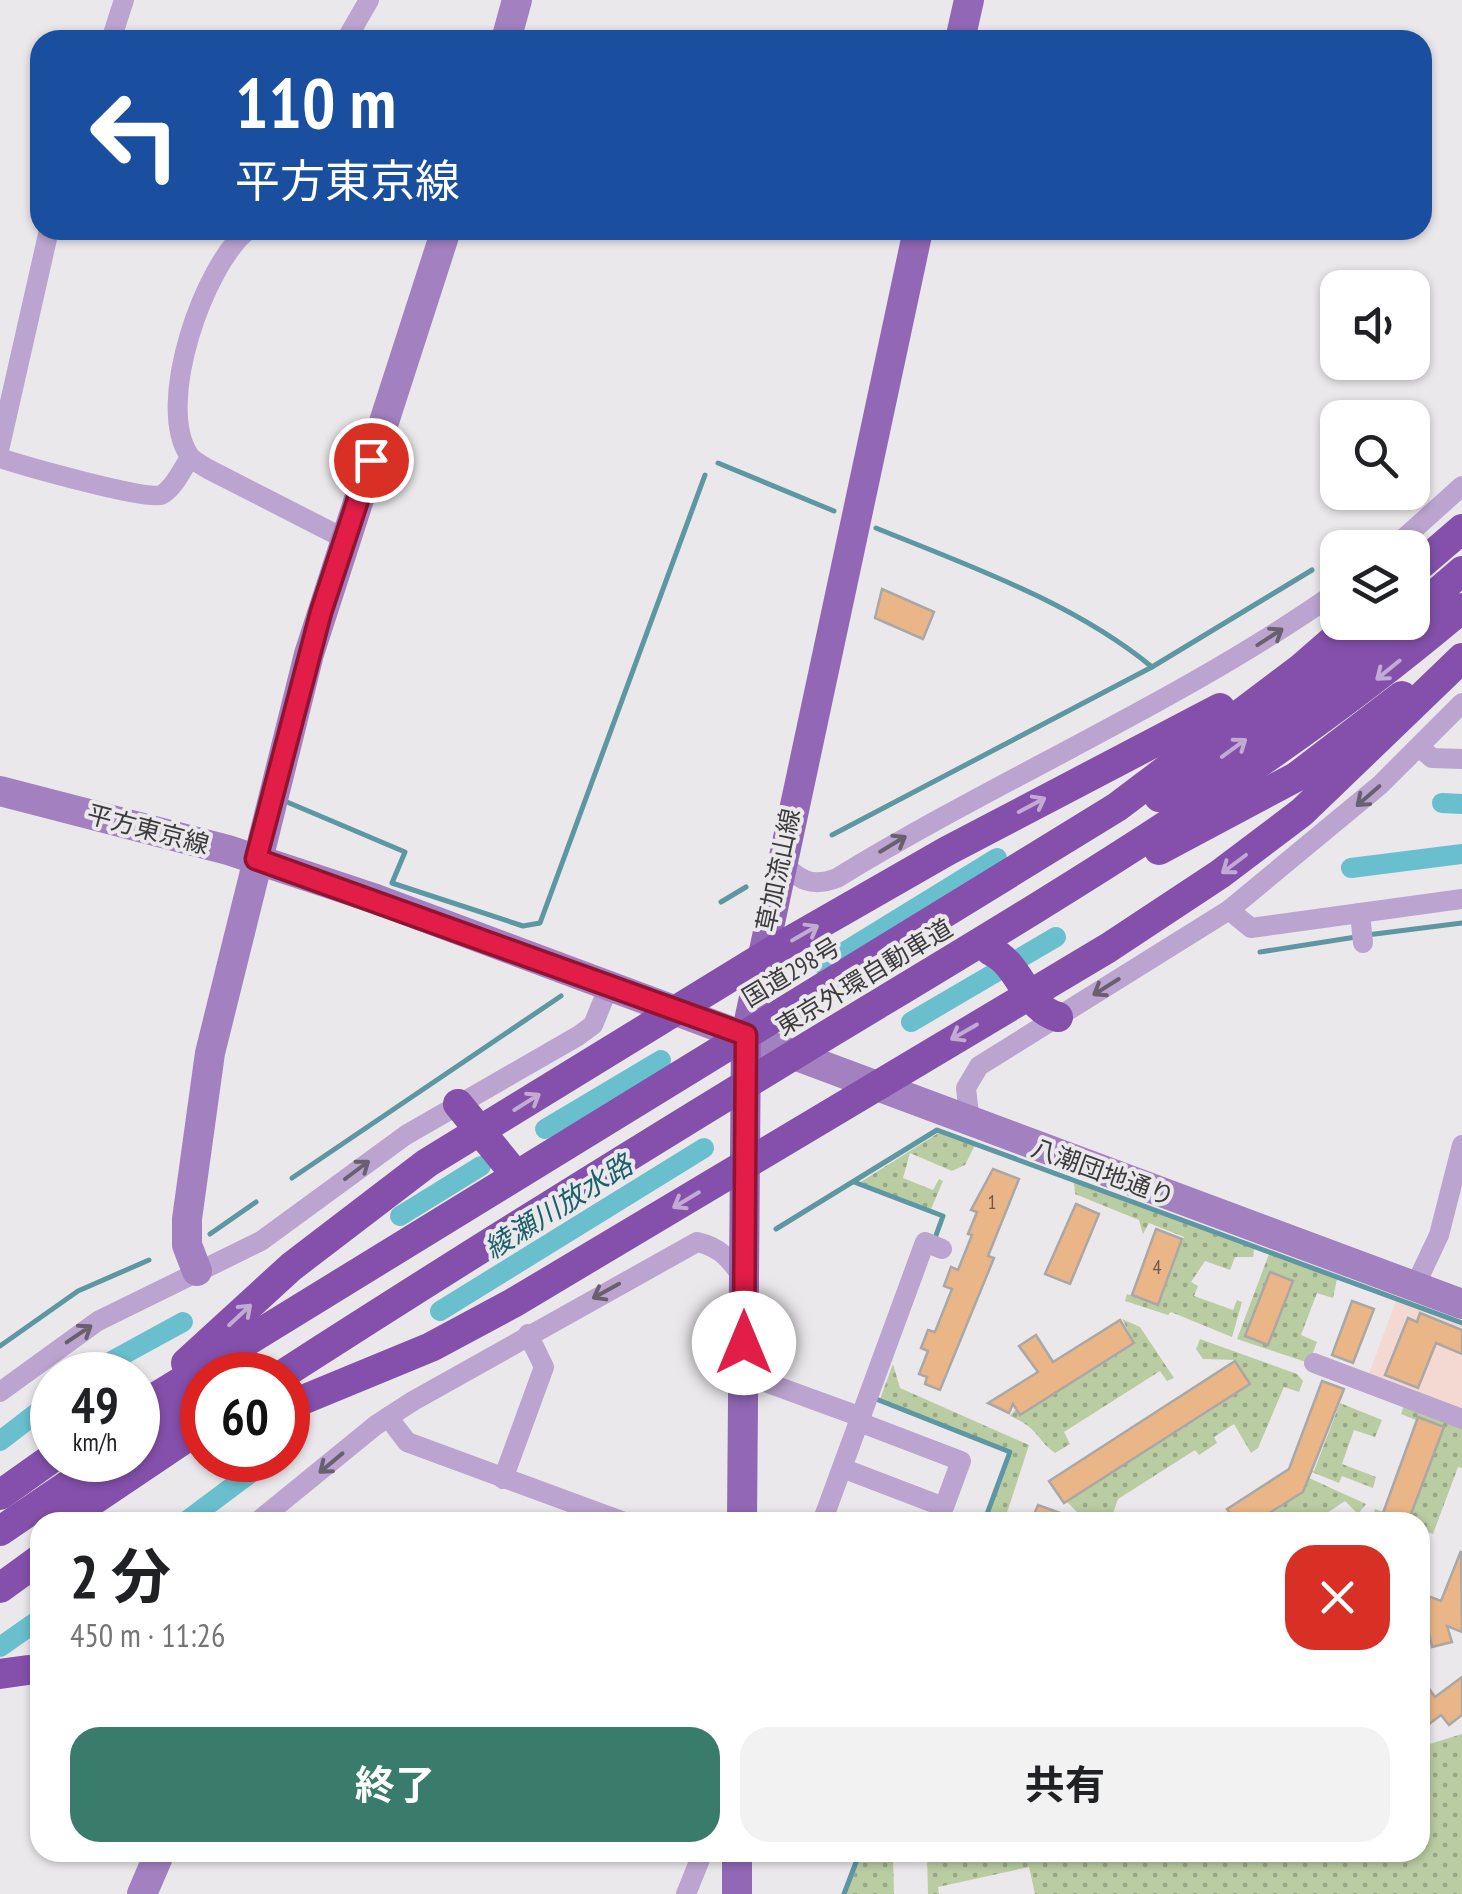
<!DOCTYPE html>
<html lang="ja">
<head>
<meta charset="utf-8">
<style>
  body { margin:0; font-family:"PT Sans Narrow","Noto Sans JP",sans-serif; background:#f2f2f2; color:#202124; height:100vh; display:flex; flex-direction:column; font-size:38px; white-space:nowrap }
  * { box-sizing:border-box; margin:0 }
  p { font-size:32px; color:#757577 }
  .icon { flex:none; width:55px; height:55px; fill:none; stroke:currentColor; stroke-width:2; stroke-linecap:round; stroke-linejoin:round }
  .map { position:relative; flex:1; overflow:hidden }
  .panel { position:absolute; left:30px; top:1512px; width:1400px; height:350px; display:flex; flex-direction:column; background:#fff; border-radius:30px; box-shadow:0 2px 8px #0004 }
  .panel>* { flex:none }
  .banner { position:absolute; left:30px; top:30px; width:1402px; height:210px; border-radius:30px; box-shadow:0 2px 8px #0004; background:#1a4fa0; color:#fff; overflow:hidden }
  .buttons { position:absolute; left:1320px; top:270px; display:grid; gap:20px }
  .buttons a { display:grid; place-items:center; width:110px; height:110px; border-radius:20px; background:#fff; box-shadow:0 2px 8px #0004; font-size:50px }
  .speed { position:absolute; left:30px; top:1352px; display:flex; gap:20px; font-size:50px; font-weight:700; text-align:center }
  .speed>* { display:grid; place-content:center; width:130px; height:130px; border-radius:50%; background:#fff; box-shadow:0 2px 8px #0004; line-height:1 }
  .speed small { font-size:25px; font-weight:400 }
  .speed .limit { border:15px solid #d22; background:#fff; color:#111 }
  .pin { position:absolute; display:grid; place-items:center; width:85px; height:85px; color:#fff; margin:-42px; border:5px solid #fff; border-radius:50%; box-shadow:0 2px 10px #0007 }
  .me { position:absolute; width:110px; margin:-55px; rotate:0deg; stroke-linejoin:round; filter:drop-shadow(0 0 8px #0008) }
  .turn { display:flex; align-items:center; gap:35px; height:210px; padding:0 40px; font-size:45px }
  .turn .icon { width:130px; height:130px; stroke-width:2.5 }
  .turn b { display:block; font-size:70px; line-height:85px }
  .round { display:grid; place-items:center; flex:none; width:105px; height:105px; border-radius:30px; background:#f2f2f2 }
  .headline { display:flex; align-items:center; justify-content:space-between; height:170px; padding:0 40px }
  h1 { font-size:60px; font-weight:700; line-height:75px }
  .button { display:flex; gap:20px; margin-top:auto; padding:20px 40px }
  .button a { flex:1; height:115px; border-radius:30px; background:#3a7c6c; color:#fff; font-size:40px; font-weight:700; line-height:115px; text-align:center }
  .button a+a { background:#f2f2f2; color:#202124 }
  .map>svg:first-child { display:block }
</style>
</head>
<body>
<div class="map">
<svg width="1462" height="1894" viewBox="0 0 1462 1894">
  <defs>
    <pattern id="green-dots" width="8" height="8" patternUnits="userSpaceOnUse" patternTransform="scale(2.5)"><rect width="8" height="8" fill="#bacca2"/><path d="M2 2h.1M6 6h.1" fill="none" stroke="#98a785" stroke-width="1.8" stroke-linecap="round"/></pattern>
  </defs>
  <rect width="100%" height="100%" fill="#ebe8ec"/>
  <polygon fill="#f3d9d2" points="1396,1301 1462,1326 1462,1412 1368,1376"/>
  <g fill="url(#green-dots)">
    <polygon points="940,1132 975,1145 965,1165 952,1171 910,1153 903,1178 933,1190 939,1179 943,1181 931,1209 859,1183"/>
    <polygon points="1074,1182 1254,1249 1253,1257 1235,1257 1230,1270 1205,1261 1191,1282 1198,1286 1194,1296 1233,1310 1237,1300 1242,1302 1232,1337 1171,1312 1168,1315 1125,1301 1127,1294 1159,1305 1184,1237 1149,1223 1143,1234 1139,1220 1075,1194"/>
    <polygon points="1269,1254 1337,1279 1333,1298 1317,1293 1301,1335 1317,1342 1309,1363 1237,1339"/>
    <path d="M 1122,1319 L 1140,1327 L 1174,1378 L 1167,1381 L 1160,1371 L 1064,1432 L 1070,1444 L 1055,1453 C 1035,1438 1039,1428 1010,1416 L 1015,1410 L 1020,1416 L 1135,1344 Z"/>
    <polygon points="1200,1339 1297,1374 1303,1381 1299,1392 1284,1387 1258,1448 1251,1453 1234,1424 1214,1437 1217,1443 1199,1455 1195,1450 1118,1499 1110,1522 1082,1517 1056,1491 1069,1500 1250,1384 1236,1360 1203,1359 1196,1349"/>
    <polygon points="893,1364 900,1388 1029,1445 1004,1522 986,1522 1013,1451 880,1399"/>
    <polygon points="1340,1403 1382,1420 1375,1437 1354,1430 1342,1464 1376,1477 1373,1488 1342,1476 1339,1483 1292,1464 1314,1471"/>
    <polygon points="1404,1405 1462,1427 1462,1468 1458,1467 1433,1534 1420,1529 1420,1522 1403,1522 1374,1512 1375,1509 1409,1521 1443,1431 1401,1414"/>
    <polygon points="1309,1478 1366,1504 1358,1514 1345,1501 1314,1522 1258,1522 1300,1494 1291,1479 1306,1485"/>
    <polygon points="1462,1734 1462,1894 1035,1894 1029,1867 938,1887 939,1894 928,1894 927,1853 1420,1852 1420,1747"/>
    <polygon points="863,1852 903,1853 903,1856 893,1857 894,1894 846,1894"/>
  </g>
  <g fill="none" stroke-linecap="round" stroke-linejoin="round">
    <g stroke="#5c97a2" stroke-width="5">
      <polyline points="718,463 834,511"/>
      <path d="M 876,528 C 969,566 1073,602 1152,667"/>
      <polyline points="287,802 405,852 392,883 523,926 540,923 705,475"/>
      <polyline points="832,835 1152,667 1312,570"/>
      <polyline points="721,902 746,887"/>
      <polyline points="1367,935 1462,923"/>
      <polyline points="1260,952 1356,937"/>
      <polyline points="292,1178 561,996"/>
      <polyline points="854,1182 943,1216 935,1238"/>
      <polyline points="776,1229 937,1130 1462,1323"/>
      <polyline points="210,1234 256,1202"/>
      <polyline points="0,1346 78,1291 149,1260"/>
      <polyline points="876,1399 1010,1452 984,1522"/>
      <polyline points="844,1894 860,1852"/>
    </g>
    <g stroke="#6abfce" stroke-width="20">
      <polyline points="1442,803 1462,804"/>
      <polyline points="1351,868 1462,854"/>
      <polyline points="823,965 997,858"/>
      <polyline points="911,1022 1056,937"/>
      <polyline points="545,1129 661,1060"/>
      <polyline points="400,1216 481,1166"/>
      <polyline points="440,1311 704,1148"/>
      <polyline points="86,1375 183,1322"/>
      <polyline points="0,1441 52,1401"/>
      <polyline points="185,1522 268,1460"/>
      <polyline points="0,1647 40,1619"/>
    </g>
  </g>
  <g fill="#eab688" stroke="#aaa7a5" stroke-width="2.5">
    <polygon points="882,589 934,612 923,639 875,618"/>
    <polygon points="993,1169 1019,1179 988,1256 994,1258 940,1390 925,1384 927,1377 919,1374 928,1351 921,1348 928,1330 935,1332 952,1289 944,1286 951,1267 958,1270 972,1235 968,1234 977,1212 971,1210"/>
    <polygon points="1076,1204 1099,1214 1070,1284 1045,1274"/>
    <polygon points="1156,1229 1182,1239 1158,1305 1132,1295"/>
    <polygon points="1270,1272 1293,1281 1268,1345 1245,1336"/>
    <polygon points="1352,1301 1374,1309 1353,1363 1332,1355"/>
    <polygon points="1420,1313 1462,1330 1462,1354 1436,1343 1418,1388 1385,1375 1408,1318 1417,1322"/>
    <polygon points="1120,1320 1134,1343 1020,1415 1013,1404 1009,1413 988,1403 1038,1372 1019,1346 1036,1335 1053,1362"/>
    <polygon points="1235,1361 1250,1384 1064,1503 1049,1481"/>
    <polygon points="1322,1381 1344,1389 1303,1492 1255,1522 1236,1522 1227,1509 1289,1469"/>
    <polygon points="1418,1417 1444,1427 1408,1522 1383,1513"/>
    <polygon points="1038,1505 1082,1521 1081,1522 1031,1522"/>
    <polygon points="1461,1551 1462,1632 1447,1626 1452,1642 1432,1647 1420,1593 1441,1601"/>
    <polygon points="1420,1676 1435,1697 1462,1677 1462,1715 1449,1725 1441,1715 1420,1731"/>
  </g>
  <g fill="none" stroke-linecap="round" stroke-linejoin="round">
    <g stroke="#bba4cf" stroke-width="20">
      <polyline points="111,40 124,0"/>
      <polyline points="346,40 369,0"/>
      <path d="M 248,230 C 204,265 155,404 189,455 C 193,461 202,465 208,469 L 345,539"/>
      <polyline points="0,446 49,230"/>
      <path d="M 0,458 C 21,465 147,501 161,495 C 174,489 182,469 190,458"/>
      <polyline points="1393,548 1462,486"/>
      <polyline points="1419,747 1432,758 1462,759"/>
      <path d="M 779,861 C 800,880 811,888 837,878 C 1002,777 1180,702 1338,591"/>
      <polyline points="1229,910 1251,928 1462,899"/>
      <polyline points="1360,913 1363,943"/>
      <polyline points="970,1123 966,1088 979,1066 1229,910 1380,785 1462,703"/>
      <polyline points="1415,1286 1439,1235 1462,1145"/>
      <polyline points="1314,1363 1462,1419"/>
      <polyline points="743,1374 861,1417"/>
      <polyline points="0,1392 98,1321 261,1241 406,1135 578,1036 593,1025 609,986"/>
      <polyline points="388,1417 407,1442 624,1522"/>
      <polyline points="842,1468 944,1507 961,1461 859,1422"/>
      <polyline points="503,1479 544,1367 528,1334"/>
      <path d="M 257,1522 L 376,1425 L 413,1401 L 697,1242 C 720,1247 730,1259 743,1278"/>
      <polyline points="822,1522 925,1242 942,1249"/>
      <polyline points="686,1894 703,1852"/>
    </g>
    <g stroke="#a381c0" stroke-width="30">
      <polyline points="506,40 517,0"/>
      <polyline points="0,791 228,850 376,899 1462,1304"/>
      <polyline points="197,1271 187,1245 187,1219 210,1053 309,654 446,230"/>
      <polyline points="142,1894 160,1852"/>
    </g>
    <g stroke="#9267b5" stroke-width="30">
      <polyline points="960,40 969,0"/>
      <polyline points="742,1522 746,1035 918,230"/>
      <polyline points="737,1894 737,1852"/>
    </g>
    <g stroke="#8450ab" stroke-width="30">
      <polyline points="1412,572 1462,529"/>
      <polyline points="1412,614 1462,571"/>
      <polyline points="1159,797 1220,758 1402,622"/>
      <polyline points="1159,850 1296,777 1402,696"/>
      <path d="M 991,951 C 1022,966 1024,1007 1058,1017"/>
      <polyline points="458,1104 515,1174"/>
      <polyline points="186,1363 291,1267 427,1163 776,949 947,851 1220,708"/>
      <path d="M 282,1375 C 465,1257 649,1143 835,1030 C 1050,900 1270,771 1462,608"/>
      <polyline points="288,1406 431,1347 513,1303 1108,948 1220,874 1302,812 1462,658"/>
      <polyline points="138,1408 1117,807 1300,669 1354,622"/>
      <polyline points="138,1438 202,1394"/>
      <polyline points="0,1495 52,1458"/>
      <polyline points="61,1522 202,1427"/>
      <polyline points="0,1531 105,1460"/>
      <polyline points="0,1588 40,1559"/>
      <polyline points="0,1674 28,1670"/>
    </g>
  </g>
  <defs><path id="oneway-shaft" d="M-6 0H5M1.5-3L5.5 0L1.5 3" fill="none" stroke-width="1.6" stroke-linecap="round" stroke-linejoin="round" transform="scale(2.5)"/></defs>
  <g stroke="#68606f">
    <use href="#oneway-shaft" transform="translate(1270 637) rotate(-33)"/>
    <use href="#oneway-shaft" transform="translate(1368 796) rotate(139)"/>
    <use href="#oneway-shaft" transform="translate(893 844) rotate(-31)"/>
    <use href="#oneway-shaft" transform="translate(1106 987) rotate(148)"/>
    <use href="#oneway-shaft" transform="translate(357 1170) rotate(-37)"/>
    <use href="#oneway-shaft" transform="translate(606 1291) rotate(151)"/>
    <use href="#oneway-shaft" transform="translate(79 1334) rotate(-34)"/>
    <use href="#oneway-shaft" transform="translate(331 1463) rotate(140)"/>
  </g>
  <g stroke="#c2abd2">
    <use href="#oneway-shaft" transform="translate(1388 670) rotate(141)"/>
    <use href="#oneway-shaft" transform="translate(1234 748) rotate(-36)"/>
    <use href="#oneway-shaft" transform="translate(1032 805) rotate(-28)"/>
    <use href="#oneway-shaft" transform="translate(1234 864) rotate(143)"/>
    <use href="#oneway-shaft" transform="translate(805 933) rotate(-30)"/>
    <use href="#oneway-shaft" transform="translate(964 1032) rotate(150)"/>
    <use href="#oneway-shaft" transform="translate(527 1102) rotate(-32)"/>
    <use href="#oneway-shaft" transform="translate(686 1200) rotate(149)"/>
    <use href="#oneway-shaft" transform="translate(240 1315) rotate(-43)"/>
  </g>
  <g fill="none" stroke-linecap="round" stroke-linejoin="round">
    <g stroke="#92132f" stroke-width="25">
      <polyline id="route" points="371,460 321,612 256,859 746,1035 744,1343"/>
    </g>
    <use href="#route" stroke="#e11d48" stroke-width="18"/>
  </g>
  <g text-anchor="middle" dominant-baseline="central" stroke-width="8" stroke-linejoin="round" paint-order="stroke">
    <g font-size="20" fill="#685a4f">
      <text x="992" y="1202">1</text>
      <text x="1157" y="1267">4</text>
    </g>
    <g font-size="25" fill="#3c3b3c" stroke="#ebe8ec">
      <text transform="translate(148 829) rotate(15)">平方東京線</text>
      <text transform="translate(778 870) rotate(-78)">草加流山線</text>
      <text transform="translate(791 972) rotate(-31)">国道298号</text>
      <text transform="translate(864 977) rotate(-31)">東京外環自動車道</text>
      <text transform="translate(1103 1172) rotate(20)">八潮団地通り</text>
    </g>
    <g font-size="28" font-style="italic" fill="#19606b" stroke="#ebe8ec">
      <text transform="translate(558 1206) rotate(-32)">綾瀬川放水路</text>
    </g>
  </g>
</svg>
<div class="buttons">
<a><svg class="icon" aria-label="sound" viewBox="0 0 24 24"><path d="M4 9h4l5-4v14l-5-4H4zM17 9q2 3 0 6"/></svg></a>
<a><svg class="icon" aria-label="search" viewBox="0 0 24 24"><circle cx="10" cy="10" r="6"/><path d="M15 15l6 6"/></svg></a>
<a><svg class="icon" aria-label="layers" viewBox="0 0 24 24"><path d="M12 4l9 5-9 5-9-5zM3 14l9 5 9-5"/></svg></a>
</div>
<div class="speed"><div>49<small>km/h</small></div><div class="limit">60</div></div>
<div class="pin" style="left:371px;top:460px;background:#d93025"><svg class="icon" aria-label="arrive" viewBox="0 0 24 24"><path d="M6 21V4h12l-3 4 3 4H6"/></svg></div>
<svg class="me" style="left:744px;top:1343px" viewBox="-20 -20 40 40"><circle r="19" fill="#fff"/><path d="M0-13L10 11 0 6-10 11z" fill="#e11d48"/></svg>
<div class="banner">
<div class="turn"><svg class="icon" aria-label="left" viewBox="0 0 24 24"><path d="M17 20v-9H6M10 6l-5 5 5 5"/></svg><div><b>110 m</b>平方東京線</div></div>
</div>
<section class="panel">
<div class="headline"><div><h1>2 分</h1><p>450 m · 11:26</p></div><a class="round" style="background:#d93025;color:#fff"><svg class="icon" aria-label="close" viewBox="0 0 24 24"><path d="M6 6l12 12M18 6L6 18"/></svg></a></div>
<div class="button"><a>終了</a><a>共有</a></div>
</section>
</div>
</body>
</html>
